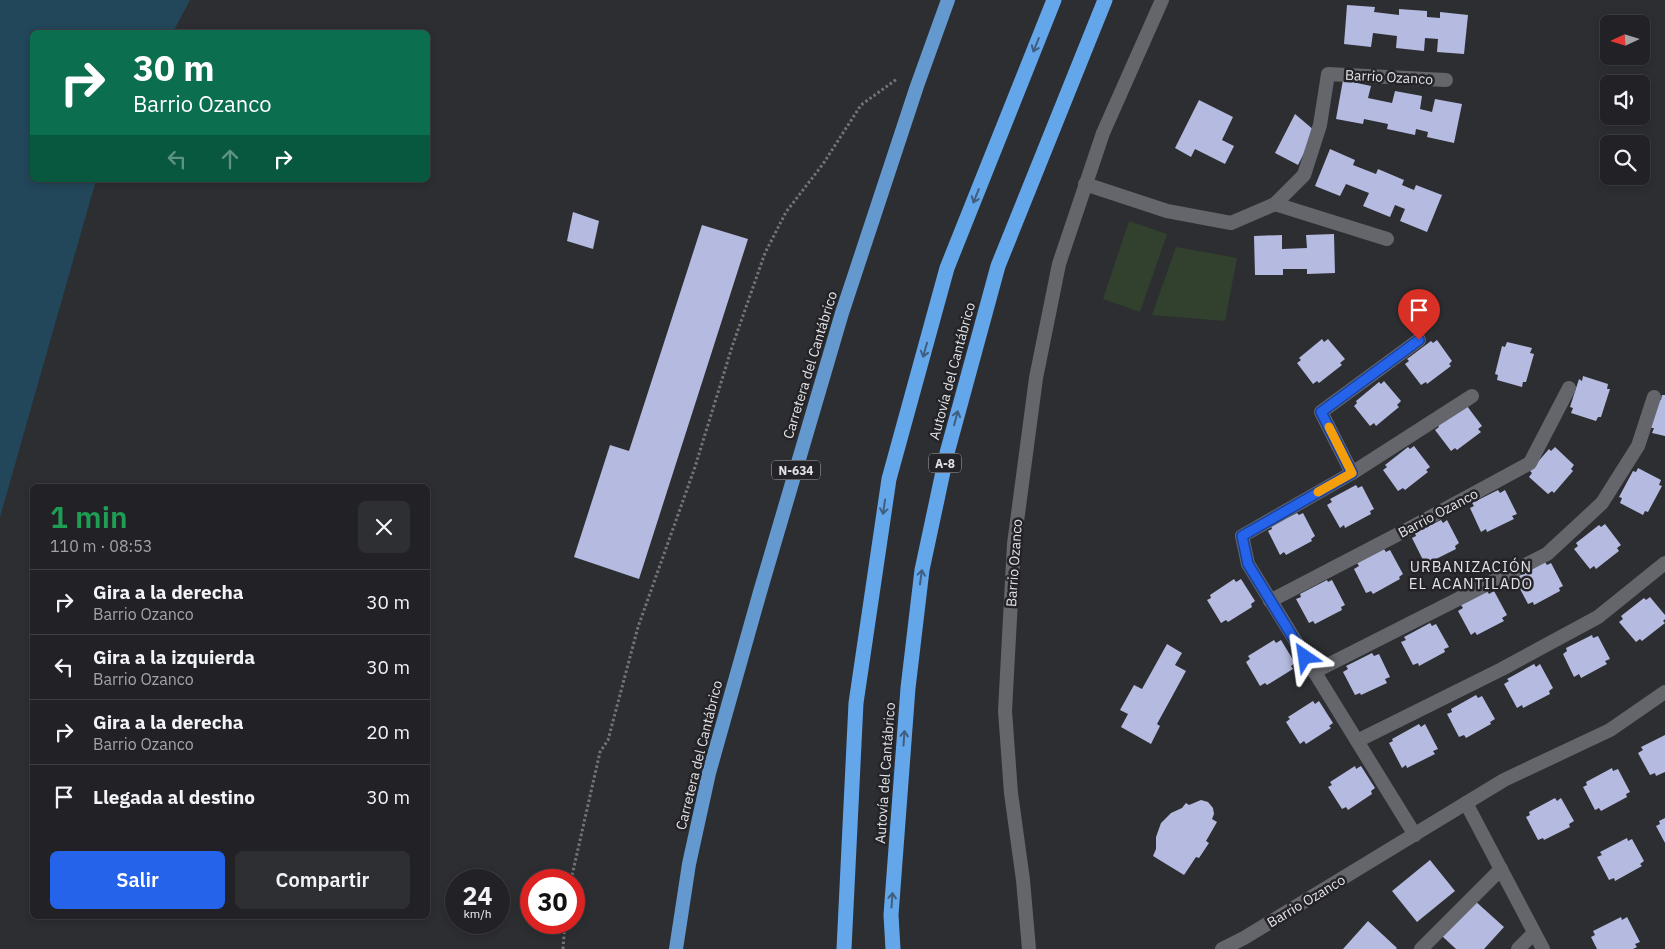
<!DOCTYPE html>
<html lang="es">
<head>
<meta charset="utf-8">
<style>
  body { margin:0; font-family:"IBM Plex Sans",sans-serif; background:#2e2f32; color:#f1f3f6; height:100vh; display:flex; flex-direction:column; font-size:19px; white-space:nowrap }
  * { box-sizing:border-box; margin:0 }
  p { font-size:16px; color:#a2a4a7 }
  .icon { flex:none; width:28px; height:28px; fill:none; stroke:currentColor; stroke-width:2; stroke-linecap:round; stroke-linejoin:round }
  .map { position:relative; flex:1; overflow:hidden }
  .panel { position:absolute; left:30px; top:484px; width:400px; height:435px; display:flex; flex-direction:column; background:#222226; border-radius:8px; box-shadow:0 2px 8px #0003,0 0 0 1px #3f3f43 }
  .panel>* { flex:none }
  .banner { position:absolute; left:30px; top:30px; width:400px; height:152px; border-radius:8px; box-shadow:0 2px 8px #0003,0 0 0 1px #3f3f43; background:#0b6e4f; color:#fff; overflow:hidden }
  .needle { width:32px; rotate:266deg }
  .controls { position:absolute; left:1600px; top:15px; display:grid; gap:10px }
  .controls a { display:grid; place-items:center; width:50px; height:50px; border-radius:8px; background:#222226; box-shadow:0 2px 8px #0003,0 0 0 1px #3f3f43; font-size:25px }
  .speed { position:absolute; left:445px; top:869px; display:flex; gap:10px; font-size:25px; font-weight:700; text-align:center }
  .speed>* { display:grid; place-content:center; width:65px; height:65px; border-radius:50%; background:#222226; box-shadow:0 2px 8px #0003,0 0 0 1px #3f3f43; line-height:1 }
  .speed small { font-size:12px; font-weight:400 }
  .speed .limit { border:8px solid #d22; background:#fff; color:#111 }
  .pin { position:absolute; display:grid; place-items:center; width:42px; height:42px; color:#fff; margin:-51px -21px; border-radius:50% 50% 50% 0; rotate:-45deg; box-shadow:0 0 5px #0007 }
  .pin .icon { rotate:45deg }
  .me { position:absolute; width:55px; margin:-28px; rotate:328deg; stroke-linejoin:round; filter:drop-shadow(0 0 4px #0008) }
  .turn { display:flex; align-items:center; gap:18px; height:105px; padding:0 20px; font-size:22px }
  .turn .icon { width:65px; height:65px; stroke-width:2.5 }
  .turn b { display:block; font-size:35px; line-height:42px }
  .lanes { display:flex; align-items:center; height:48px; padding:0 20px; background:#0003; justify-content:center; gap:25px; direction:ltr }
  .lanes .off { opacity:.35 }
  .round { display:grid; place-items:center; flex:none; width:52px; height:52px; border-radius:8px; background:#2e2f32 }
  .head { display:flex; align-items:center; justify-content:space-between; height:85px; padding:0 20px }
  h1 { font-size:30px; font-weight:600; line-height:38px; color:#1e9e55 }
  .action { display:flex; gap:10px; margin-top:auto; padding:10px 20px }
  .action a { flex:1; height:58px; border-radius:8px; background:#2563eb; color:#fff; font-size:20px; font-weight:600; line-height:58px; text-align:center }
  .action a+a { background:#2e2f32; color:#f1f3f6 }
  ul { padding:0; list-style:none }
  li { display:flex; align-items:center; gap:15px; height:65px; padding:0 20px; border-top:1px solid #3f3f43 }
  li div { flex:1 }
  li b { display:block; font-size:19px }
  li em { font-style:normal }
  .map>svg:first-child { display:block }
</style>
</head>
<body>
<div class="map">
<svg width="1665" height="949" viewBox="0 0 1665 949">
  <rect width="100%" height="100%" fill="#2d2e32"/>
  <g fill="#31412d">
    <polygon points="1129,221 1167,234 1140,312 1103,299"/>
    <polygon points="1176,247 1237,258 1225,321 1152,315"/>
  </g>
  <polygon fill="#22475a" points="0,0 190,0 173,32 32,32 32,180 96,180 0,517"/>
  <g fill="#b5bae0">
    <polygon points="1347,5 1375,7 1374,12 1399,15 1399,9 1427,11 1427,17 1440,18 1440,12 1468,15 1464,54 1437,52 1438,39 1425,38 1424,51 1396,48 1397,36 1373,33 1371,47 1344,44"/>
    <polygon points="1343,80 1371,86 1368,98 1392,103 1395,91 1422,96 1420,109 1432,112 1435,99 1462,104 1454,143 1427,137 1428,132 1416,129 1415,135 1387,129 1388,124 1364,119 1363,124 1336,119"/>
    <polygon points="1199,100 1233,117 1222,140 1234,146 1225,164 1195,149 1191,157 1175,148"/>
    <polygon points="1295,114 1315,131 1298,165 1275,153"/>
    <polygon points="1330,149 1355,160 1353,165 1376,174 1378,169 1404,180 1402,185 1414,190 1416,185 1442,195 1427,232 1400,221 1405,209 1395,205 1390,217 1363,206 1369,193 1346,184 1340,196 1315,186"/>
    <polygon points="573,212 599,221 593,249 567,241"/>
    <polygon points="702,225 748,239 639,579 574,557 610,445 629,451"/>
    <polygon points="1334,234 1335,273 1307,274 1307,269 1283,269 1283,275 1255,275 1254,236 1282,235 1282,249 1307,248 1306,235"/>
    <polygon points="1322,339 1324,342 1328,339 1345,359 1340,363 1342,365 1319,383 1317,381 1313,384 1297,363 1301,360 1299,358"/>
    <polygon points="1437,340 1452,361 1449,364 1451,366 1427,384 1426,382 1421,385 1405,364 1409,361 1407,359 1431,341 1433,343"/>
    <polygon points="1507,342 1532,348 1530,353 1534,354 1526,382 1523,382 1522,387 1497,380 1498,375 1495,374 1502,346 1505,347"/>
    <polygon points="1583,376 1608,384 1607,389 1610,389 1601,417 1598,417 1596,421 1571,413 1573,408 1570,407 1579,379 1582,381"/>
    <polygon points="1384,381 1401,401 1397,405 1399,407 1376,426 1374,423 1370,426 1354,406 1357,403 1356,401 1379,382 1381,384"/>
    <polygon points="1662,395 1665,395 1665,436 1652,433 1654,428 1651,428 1658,399 1661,400"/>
    <polygon points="1467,406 1482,426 1478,429 1481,432 1457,450 1455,448 1451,451 1435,430 1439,427 1437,424"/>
    <polygon points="1414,446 1430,467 1426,470 1428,472 1405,490 1403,488 1398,491 1383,470 1387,467 1385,465 1408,447 1410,449"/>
    <polygon points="1555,447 1574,465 1571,469 1573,471 1554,493 1552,491 1548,494 1529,477 1532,473 1530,471 1549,449 1551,451"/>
    <polygon points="1638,468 1661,480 1659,485 1662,486 1648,512 1645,511 1643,515 1620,503 1622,498 1619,497 1633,471 1636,472"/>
    <polygon points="1356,485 1358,488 1362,486 1374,509 1370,511 1371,514 1345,528 1344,525 1340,528 1327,505 1332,502 1330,499"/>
    <polygon points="1498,490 1500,493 1505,490 1517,514 1512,516 1514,519 1487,532 1486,529 1481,532 1470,508 1474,506 1472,503"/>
    <polygon points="1297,513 1299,515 1303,513 1315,536 1311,539 1312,541 1286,555 1284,552 1280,555 1268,531 1272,529 1271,526"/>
    <polygon points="1441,520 1443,523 1447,520 1459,543 1455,546 1456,549 1430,562 1428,559 1424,562 1412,538 1416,536 1415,533"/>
    <polygon points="1605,524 1621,545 1617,548 1619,551 1596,569 1594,566 1590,569 1574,549 1578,546 1576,543 1599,525 1601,527"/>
    <polygon points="1384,549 1386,552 1390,550 1403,574 1399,577 1400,579 1373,594 1371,591 1366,593 1354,569 1359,566 1357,563"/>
    <polygon points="1545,562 1547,565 1551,563 1563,586 1559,588 1560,591 1534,605 1533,602 1528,604 1516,581 1520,579 1519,576"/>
    <polygon points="1234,579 1236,582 1241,579 1255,601 1251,604 1252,607 1228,622 1226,620 1221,623 1207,600 1211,598 1210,595"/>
    <polygon points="1327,580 1328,582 1332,580 1345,605 1341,607 1342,610 1315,624 1313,621 1309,623 1296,599 1301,597 1300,594"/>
    <polygon points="1487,591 1489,594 1494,591 1507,615 1502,618 1504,621 1477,635 1475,632 1471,635 1458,611 1463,608 1461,605"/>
    <polygon points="1650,597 1665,615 1665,619 1663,621 1665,623 1642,641 1640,639 1636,642 1619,622 1623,619 1621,616 1644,598 1646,600"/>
    <polygon points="1430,623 1432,626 1436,624 1449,647 1444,649 1445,652 1419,666 1418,663 1413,665 1401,642 1406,640 1404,637"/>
    <polygon points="1592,635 1593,638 1598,636 1610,659 1605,661 1607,664 1581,678 1579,674 1574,677 1563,654 1567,651 1566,648"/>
    <polygon points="1274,640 1276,643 1281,640 1295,663 1291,666 1293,669 1267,685 1265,683 1260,686 1246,662 1250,659 1248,656"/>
    <polygon points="1167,644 1182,653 1175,665 1186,671 1157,724 1160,726 1151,744 1121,727 1128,714 1120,710 1134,685 1142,689"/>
    <polygon points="1372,653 1374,656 1379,654 1390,677 1385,679 1387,683 1361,695 1360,693 1355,695 1343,672 1348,669 1346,666"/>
    <polygon points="1534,664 1536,667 1540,664 1553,688 1549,691 1550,694 1523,708 1522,705 1517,708 1504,684 1509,681 1507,679"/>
    <polygon points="1476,695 1478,698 1482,696 1495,719 1490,722 1491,724 1466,738 1464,735 1459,737 1447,714 1452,712 1451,709"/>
    <polygon points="1313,701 1315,704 1319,701 1333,723 1329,726 1331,728 1306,744 1304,741 1300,744 1286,722 1290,719 1288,717"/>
    <polygon points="1419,724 1421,727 1425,724 1438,749 1433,751 1435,754 1407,768 1406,765 1402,768 1389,743 1393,741 1392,739"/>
    <polygon points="1665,735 1665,772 1656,776 1655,773 1650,775 1638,753 1643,750 1641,747"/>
    <polygon points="1355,766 1356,769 1361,766 1375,788 1371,791 1372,794 1348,810 1346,807 1342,809 1328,787 1332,785 1330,782"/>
    <polygon points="1612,768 1613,771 1618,769 1630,792 1626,794 1627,797 1601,811 1599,808 1595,810 1583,787 1587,785 1586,782"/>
    <polygon points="1555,798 1557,801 1561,798 1574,821 1569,824 1570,827 1544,840 1543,838 1538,840 1526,817 1530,815 1529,812"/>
    <polygon points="1201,800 1208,802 1213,808 1214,814 1212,819 1217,822 1206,841 1209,843 1199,858 1196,857 1184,875 1153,856 1156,849 1156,837 1161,823 1171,813 1182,808 1186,803 1189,805"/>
    <polygon points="1665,818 1665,843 1656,826 1660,824 1659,821"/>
    <polygon points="1627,838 1628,841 1632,839 1644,861 1640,864 1642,866 1615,881 1614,878 1609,880 1597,857 1602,855 1600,852"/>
    <polygon points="1430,860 1455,891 1417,922 1392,891"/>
    <polygon points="1474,900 1504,927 1484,949 1456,949 1442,936"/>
    <polygon points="1621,917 1622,920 1627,917 1640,942 1635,944 1637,947 1633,949 1597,949 1591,937 1595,935 1593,931"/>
    <polygon points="1368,921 1397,948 1396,949 1343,949"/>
  </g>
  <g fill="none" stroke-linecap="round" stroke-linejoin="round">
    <g stroke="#737477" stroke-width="3" stroke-dasharray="2.5 2.5" stroke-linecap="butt">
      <polyline points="571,880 600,752 608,740 638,627 695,467 732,347 765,253 786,212 823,164 861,105 897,79"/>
      <polyline points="563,949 565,922"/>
    </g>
    <g stroke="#65666b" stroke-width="14">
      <polyline points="1085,184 1167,211 1231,223 1275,204 1304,175 1320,125 1328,74 1446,80"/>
      <polyline points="1275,204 1387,239"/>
      <polyline points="1352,473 1321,412 1419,340"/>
      <polyline points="1270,601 1412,527 1530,463 1569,388"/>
      <polyline points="1314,672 1547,554 1602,503 1638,446 1654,397"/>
      <polyline points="1357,741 1502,669 1598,617 1665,563"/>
      <polyline points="1466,803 1543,949"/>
      <polyline points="1415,835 1248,564 1242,536 1352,473 1472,396"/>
      <polyline points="1029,949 1023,880 1011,793 1005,711 1014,544 1036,378 1059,264 1103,133 1162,0"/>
      <polyline points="1222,949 1244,938 1504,780 1610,730 1665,692"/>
      <polyline points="1421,949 1501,869"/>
      <polyline points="1518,949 1534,933"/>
    </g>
    <polyline stroke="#6499d0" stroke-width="14" points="676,949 689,864 709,773 760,592 842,313 917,86 948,0"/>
    <g stroke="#63a6ea" stroke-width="15">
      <polyline points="844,949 856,703 889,479 947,268 1054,0"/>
      <polyline points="893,949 891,915 908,688 922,570 947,453 998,266 1105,0"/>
    </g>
  </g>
  <defs><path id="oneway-shaft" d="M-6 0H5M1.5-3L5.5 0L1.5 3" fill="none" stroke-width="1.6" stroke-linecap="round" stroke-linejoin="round" transform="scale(1.25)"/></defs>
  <g stroke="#405e7f">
    <use href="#oneway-shaft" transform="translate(1036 45) rotate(112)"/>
    <use href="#oneway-shaft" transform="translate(976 196) rotate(112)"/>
    <use href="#oneway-shaft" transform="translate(925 350) rotate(106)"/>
    <use href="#oneway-shaft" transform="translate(956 418) rotate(-75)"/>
    <use href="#oneway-shaft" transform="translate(884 507) rotate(98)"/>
    <use href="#oneway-shaft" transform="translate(921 577) rotate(-82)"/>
    <use href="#oneway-shaft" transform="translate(904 738) rotate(-86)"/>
    <use href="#oneway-shaft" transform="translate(892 900) rotate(-86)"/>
  </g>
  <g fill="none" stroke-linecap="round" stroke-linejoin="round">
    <g stroke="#184099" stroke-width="12">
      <polyline id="route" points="1305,657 1248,564 1242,536 1352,473 1321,412 1419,340"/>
    </g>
    <use href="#route" stroke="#2563eb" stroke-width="9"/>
    <polyline stroke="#f59e0b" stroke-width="9" points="1318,492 1352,473 1329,427"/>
  </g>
  <g text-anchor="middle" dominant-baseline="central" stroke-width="5" stroke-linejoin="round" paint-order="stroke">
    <g fill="#242428" stroke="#a9aaac" stroke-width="1">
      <rect x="929" y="453.5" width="32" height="19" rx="4"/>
      <rect x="772" y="460.5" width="48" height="19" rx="4"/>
    </g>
    <g font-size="12" font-weight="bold" fill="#e2e3e5">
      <text x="945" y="463">A-8</text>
      <text x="796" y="470">N-634</text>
    </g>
    <g font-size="14" fill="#e2e3e5" stroke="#242428">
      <text transform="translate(1389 77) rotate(3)">Barrio Ozanco</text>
      <text transform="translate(810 365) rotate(-73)">Carretera del Cantábrico</text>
      <text transform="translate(952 371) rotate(-75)">Autovía del Cantábrico</text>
      <text transform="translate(1438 513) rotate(-28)">Barrio Ozanco</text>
      <text transform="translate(1014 563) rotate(-86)">Barrio Ozanco</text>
      <text transform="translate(699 755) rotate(-76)">Carretera del Cantábrico</text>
      <text transform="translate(885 773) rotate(-86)">Autovía del Cantábrico</text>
      <text transform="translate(1306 901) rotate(-31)">Barrio Ozanco</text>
    </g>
    <g font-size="15" letter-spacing="1" fill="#e2e3e5" stroke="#242428">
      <text x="1471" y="566">URBANIZACIÓN<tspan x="1471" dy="17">EL ACANTILADO</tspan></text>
    </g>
  </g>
</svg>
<div class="controls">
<a><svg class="needle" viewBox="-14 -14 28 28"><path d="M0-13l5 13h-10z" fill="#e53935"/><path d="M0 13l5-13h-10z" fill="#a2a4a7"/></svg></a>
<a><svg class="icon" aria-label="sound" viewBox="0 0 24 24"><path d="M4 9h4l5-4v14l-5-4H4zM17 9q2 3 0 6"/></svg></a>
<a><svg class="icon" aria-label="search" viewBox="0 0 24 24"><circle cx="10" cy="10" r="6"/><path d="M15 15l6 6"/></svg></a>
</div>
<div class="speed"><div>24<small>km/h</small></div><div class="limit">30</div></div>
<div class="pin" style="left:1419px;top:340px;background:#d93025"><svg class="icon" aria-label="arrive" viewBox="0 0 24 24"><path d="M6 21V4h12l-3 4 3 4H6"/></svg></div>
<svg class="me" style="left:1305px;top:657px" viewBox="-20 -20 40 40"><path d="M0-17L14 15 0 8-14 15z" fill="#2563eb" stroke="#fff" stroke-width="4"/></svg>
<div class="banner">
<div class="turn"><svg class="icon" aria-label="right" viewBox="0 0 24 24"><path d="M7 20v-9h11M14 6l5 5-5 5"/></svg><div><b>30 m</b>Barrio Ozanco</div></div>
<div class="lanes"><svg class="icon off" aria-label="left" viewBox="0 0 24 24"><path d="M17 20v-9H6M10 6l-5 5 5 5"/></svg><svg class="icon off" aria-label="ahead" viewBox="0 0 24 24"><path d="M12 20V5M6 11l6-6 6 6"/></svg><svg class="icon" aria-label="right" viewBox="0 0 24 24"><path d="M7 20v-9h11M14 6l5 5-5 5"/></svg></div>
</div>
<section class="panel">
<div class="head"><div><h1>1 min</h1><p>110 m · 08:53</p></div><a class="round"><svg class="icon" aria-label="close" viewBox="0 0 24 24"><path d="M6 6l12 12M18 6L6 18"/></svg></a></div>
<ul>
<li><svg class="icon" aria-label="right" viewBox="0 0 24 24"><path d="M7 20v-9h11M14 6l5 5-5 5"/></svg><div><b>Gira a la derecha</b><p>Barrio Ozanco</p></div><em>30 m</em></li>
<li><svg class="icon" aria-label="left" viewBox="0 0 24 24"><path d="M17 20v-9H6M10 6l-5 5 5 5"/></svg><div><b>Gira a la izquierda</b><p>Barrio Ozanco</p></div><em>30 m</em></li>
<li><svg class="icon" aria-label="right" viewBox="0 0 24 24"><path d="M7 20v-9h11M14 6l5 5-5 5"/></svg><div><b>Gira a la derecha</b><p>Barrio Ozanco</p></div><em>20 m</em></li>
<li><svg class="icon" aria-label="arrive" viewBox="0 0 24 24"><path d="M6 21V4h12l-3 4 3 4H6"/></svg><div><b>Llegada al destino</b></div><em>30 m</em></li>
</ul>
<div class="action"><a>Salir</a><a>Compartir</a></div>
</section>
</div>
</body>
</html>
